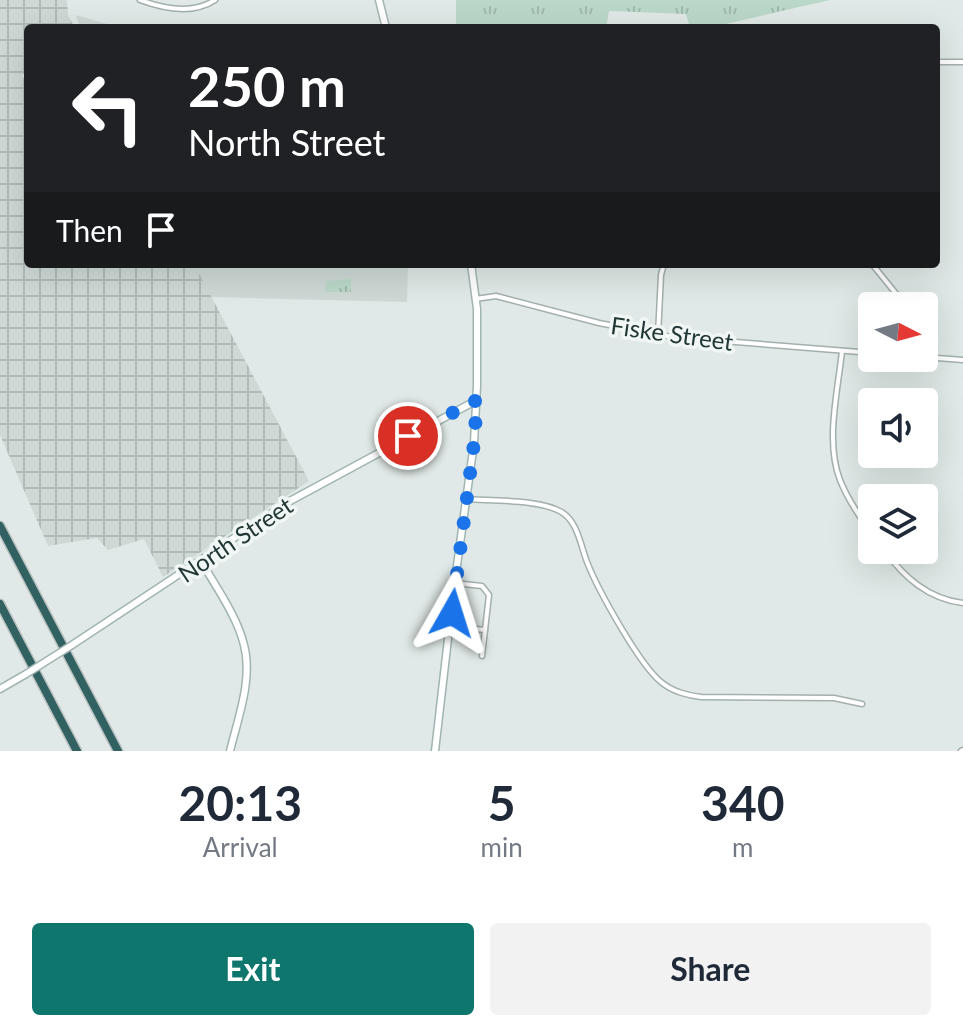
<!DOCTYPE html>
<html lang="en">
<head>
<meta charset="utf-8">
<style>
  body { margin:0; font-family:Lato,sans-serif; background:#f2f2f3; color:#1f2937; height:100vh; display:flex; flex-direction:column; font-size:30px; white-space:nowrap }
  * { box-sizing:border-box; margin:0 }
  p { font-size:26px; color:#747a83 }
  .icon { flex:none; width:44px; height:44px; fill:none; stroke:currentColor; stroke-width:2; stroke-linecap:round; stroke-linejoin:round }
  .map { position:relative; height:751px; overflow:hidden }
  .side { display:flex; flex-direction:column; background:#fff; flex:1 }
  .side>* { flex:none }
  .hud { position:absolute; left:24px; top:24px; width:916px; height:244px; border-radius:8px; box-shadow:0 8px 32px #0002; background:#202124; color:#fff; overflow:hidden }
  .needle { width:52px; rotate:96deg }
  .controls { position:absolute; left:858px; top:292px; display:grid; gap:16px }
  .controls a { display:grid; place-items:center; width:80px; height:80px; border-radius:8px; background:#fff; box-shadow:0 8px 32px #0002; font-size:40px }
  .pin { position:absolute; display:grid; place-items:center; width:68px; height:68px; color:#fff; margin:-34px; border:4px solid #fff; border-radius:50%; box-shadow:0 2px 8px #0007 }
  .me { position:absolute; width:88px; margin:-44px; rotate:6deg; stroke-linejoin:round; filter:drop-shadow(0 0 6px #0008) }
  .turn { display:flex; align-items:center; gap:28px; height:168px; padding:0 32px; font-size:36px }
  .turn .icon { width:104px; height:104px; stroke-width:2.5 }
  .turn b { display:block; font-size:56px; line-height:68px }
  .then { display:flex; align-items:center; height:76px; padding:0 32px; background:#0003; gap:16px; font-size:30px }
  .eta { display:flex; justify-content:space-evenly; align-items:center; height:136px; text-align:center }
  .eta b { font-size:48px; font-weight:700; line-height:56px }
  .primary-button { display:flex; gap:16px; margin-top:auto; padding:16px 32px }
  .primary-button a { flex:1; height:92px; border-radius:8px; background:#0f766e; color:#fff; font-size:32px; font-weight:700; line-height:92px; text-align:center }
  .primary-button a+a { background:#f2f2f3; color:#1f2937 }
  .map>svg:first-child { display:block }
</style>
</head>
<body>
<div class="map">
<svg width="963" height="751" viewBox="0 0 963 751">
  <defs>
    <pattern id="industrial-grid" width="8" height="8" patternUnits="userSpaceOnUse" patternTransform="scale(2)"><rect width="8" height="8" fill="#ced9d6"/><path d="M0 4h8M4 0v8" fill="none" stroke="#b1bbb8"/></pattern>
    <pattern id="park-tufts" width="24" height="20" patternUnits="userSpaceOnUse" patternTransform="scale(2)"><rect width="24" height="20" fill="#bad8c9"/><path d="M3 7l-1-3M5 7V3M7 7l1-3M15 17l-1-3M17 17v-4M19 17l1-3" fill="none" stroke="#a0baad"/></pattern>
  </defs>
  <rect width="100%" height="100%" fill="#e0e9e7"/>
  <g fill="#ced9d6">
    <polygon points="76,15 100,22 123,28 80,28"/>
    <polygon points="192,264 408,264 407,302 209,297"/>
  </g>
  <polygon fill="url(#industrial-grid)" points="0,0 67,0 68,15 75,28 28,28 28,72 22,75 28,86 28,264 194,264 309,481 163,577 144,539 108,550 97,538 48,546 0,435"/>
  <g fill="url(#park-tufts)">
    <polygon points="456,0 830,0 708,28 690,28 686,14 609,11 606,28 456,28"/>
    <polygon points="351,279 351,292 325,292 326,281"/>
  </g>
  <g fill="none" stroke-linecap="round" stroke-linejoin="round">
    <g stroke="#a3b0ae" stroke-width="7">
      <g id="street">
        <path d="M 140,0 C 164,9 192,15 215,0"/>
        <polyline points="936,62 963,62"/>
        <polyline points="872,264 906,306"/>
        <polyline points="475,299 496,296 599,323 672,337 872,353"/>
        <polyline points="924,334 924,354"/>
        <polyline points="658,335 661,275 664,264"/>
        <path d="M 842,351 C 838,391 825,441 840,480 C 848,500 860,517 872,534"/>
        <polyline points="924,357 963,360"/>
        <path d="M 466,499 C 492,501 542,499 563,513 C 578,523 581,547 587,562 C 598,590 639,664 661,682 C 673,692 687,695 701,697 L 834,698 L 862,704"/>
        <path d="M 884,550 C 904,577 928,599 963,603"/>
        <polyline points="450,626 485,630 489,595 482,586 454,583"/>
        <polyline points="482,656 485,630"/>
        <polyline points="961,751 963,750"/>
      </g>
    </g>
    <g stroke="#a0b4b1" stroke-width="9">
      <g id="secondary">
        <polyline points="379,0 386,28"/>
        <path d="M 201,561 C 216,587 237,616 244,645 C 253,679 238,718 230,751"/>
        <polyline points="72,645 290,501 477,400"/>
        <polyline points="0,689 26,674"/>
        <polyline points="435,751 454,587 474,443 477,386 477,309 471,264"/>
      </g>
    </g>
    <g stroke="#bdc3c3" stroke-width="11">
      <g id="highway">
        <polyline points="0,526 118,751"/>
        <polyline points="0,604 77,751"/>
      </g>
    </g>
    <use href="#street" stroke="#fff" stroke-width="4"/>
    <use href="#secondary" stroke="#fff" stroke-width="6"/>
    <use href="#highway" stroke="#316161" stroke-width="8"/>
    <g stroke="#a0b4b1" stroke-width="9" stroke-linecap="butt">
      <polyline id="secondary-bridge" points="26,674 72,645"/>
    </g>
    <use href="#secondary-bridge" stroke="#fff" stroke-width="6"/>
  </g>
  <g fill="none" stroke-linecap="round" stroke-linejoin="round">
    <polyline stroke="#1a73e8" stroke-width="14" stroke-dasharray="0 25.2" points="408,436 477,400 474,443 452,613"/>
  </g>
  <g text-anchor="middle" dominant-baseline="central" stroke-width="7" stroke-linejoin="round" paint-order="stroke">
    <g font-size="24" fill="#223836" stroke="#f0f6f4">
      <text transform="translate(672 333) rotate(8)">Fiske Street</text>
      <text transform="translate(235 539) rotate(-34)">North Street</text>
    </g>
  </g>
</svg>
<div class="controls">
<a><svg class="needle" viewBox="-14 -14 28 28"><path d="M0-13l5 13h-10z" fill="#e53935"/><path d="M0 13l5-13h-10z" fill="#747a83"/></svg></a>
<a><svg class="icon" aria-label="sound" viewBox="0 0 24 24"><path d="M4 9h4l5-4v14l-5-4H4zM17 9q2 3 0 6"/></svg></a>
<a><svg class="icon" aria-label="layers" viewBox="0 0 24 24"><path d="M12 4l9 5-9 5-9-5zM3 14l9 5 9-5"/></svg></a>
</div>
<div class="pin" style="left:408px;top:436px;background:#d93025"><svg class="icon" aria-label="arrive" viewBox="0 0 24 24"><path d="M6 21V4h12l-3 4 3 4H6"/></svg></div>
<svg class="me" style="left:452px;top:613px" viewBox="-20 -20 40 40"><path d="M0-17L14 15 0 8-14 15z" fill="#1a73e8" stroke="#fff" stroke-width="4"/></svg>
<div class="hud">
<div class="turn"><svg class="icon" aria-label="left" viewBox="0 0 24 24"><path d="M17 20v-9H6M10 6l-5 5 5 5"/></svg><div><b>250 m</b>North Street</div></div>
<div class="then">Then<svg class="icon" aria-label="arrive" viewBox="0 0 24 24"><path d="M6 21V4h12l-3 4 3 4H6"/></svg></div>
</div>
</div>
<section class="side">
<div class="eta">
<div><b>20:13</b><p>Arrival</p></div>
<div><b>5</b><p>min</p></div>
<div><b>340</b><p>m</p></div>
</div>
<div class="primary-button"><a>Exit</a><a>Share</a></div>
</section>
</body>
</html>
